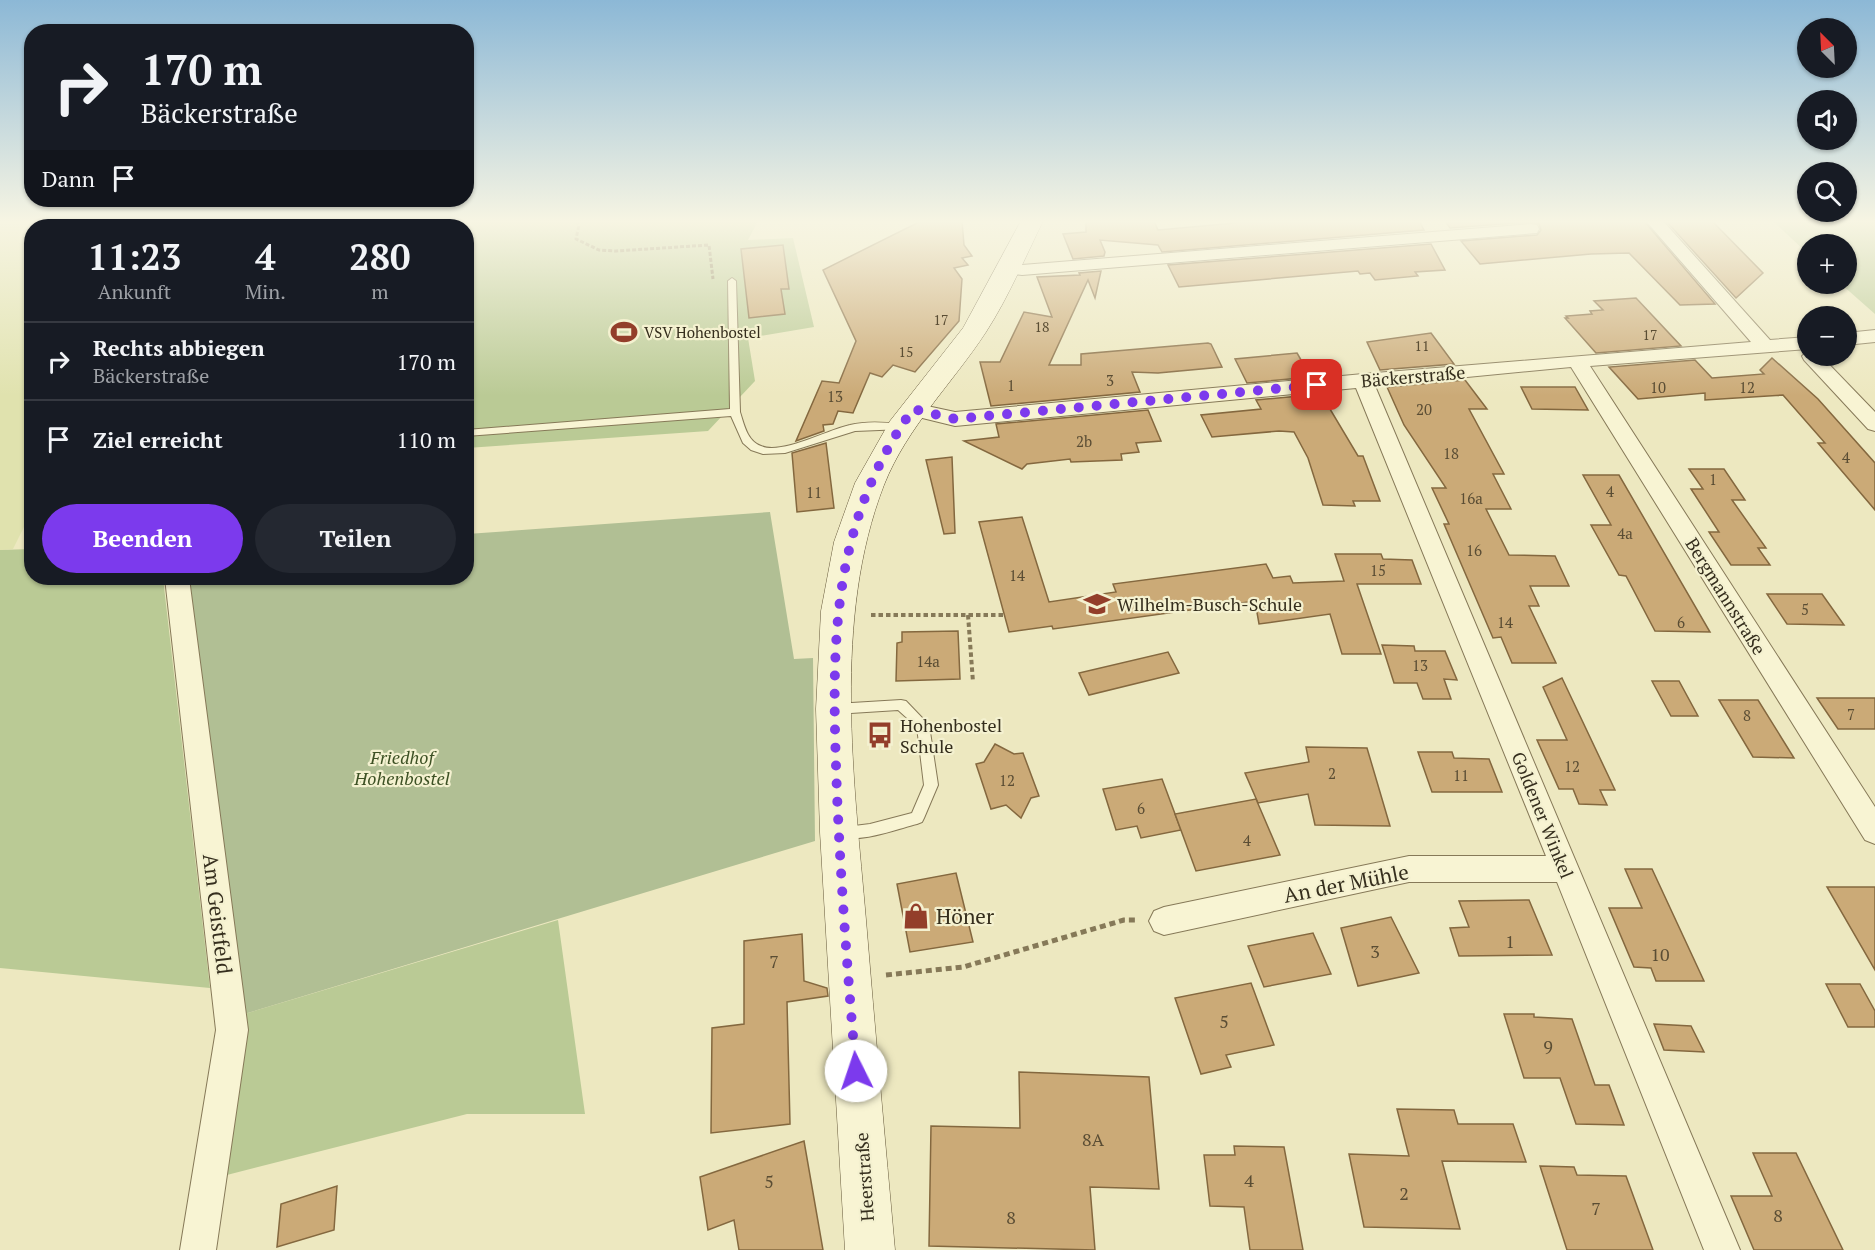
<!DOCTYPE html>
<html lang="de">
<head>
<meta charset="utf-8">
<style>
  body { margin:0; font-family:"PT Serif",serif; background:#242831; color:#f1f3f6; height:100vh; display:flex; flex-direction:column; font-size:22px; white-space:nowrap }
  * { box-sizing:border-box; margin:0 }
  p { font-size:20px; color:#9ea1a6 }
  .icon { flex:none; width:33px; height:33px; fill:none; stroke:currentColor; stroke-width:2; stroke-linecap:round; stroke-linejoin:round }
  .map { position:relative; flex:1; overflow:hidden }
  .drawer { position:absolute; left:24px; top:219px; width:450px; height:366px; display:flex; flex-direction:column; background:#171b24; border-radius:24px; box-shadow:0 2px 4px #0004 }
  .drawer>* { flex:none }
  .banner { position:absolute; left:24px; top:24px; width:450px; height:183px; border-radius:24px; box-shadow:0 2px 4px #0004; background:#171b24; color:#f1f3f6; overflow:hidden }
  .needle { width:39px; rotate:336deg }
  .buttons { position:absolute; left:1797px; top:18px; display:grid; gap:12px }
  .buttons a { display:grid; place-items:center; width:60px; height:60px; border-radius:50%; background:#171b24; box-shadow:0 2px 4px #0004; font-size:30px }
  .pin { position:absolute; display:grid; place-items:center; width:51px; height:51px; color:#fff; margin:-26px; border-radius:12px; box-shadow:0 3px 9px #0006 }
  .me { position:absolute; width:66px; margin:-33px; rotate:356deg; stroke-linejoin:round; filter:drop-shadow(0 0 4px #0008) }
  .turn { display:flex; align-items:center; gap:21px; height:126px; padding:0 18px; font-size:27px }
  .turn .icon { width:78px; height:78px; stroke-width:2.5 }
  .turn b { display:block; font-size:42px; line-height:51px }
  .then { display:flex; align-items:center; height:57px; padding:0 18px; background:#0003; gap:12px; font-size:22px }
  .eta { display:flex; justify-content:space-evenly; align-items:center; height:102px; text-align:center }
  .eta b { font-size:36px; font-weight:700; line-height:42px }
  .action { display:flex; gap:12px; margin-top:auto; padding:12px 18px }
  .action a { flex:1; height:69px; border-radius:36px; background:#7c3aed; color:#fff; font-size:24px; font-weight:700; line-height:69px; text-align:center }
  .action a+a { background:#242831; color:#f1f3f6 }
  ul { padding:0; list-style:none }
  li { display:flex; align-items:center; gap:18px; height:78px; padding:0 18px; border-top:2px solid #363941 }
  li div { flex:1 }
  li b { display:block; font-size:22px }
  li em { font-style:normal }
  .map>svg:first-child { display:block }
</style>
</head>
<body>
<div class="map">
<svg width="1875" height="1250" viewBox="0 0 1875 1250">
  <rect width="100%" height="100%" fill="#ede8c0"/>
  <polygon fill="#e0e2ae" points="0,221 281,221 279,226 32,226 31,513 13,549 0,550"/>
  <g fill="#baca95">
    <polygon points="355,221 758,221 748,240 793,238 814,327 748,338 755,381 708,431 467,448 466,226 306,226 307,223"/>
    <polygon points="1773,221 1875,221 1875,314 1841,284 1846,284 1846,244 1808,244 1807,253"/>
    <polygon points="31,549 32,578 163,578 210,988 0,968 0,550"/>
    <polygon points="558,920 585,1114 467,1114 223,1176 241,1015"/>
  </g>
  <polygon fill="#b1bf94" points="770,512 794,659 813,658 815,841 241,1015 185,578 466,578 467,534"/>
  <g fill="#cbaa77" stroke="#84683f" stroke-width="1.5">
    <polygon points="921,221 962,221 964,245 972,256 962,258 968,265 954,268 962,279 959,321 915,372 893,365 882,377 870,373 853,413 838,411 833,424 823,425 824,431 796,441 822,381 839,383 856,341 823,270"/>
    <polygon points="1086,221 1154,221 1158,230 1235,223 1234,221 1419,221 1424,230 1162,252 1158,245 1100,240 1105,252 1104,256 1073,259 1063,234 1086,232"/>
    <polygon points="1445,221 1644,221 1715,304 1680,305 1629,253 1591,254 1480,264 1461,241 1537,235 1541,230 1539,224 1531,222 1450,228"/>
    <polygon points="1666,221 1712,221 1763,273 1736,298"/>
    <polygon points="1431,244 1445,270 1415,272 1418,276 1375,280 1370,273 1360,274 1358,271 1179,287 1168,265"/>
    <polygon points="783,245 789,289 781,289 785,314 749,318 741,249"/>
    <polygon points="1101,271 1095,298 1088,280 1049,365 1081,365 1081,354 1208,343 1211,344 1222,367 1158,373 1132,372 1140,392 991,406 980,362 1000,362 1024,312 1052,317 1037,277 1080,275 1079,273"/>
    <polygon points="1636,298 1681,346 1596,353 1565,318 1568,318 1566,316 1592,314 1590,311 1603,310 1594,301"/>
    <polygon points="1431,333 1454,364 1380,370 1367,342"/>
    <polygon points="1297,353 1311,377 1247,383 1235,359"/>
    <polygon points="1772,358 1818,399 1875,463 1875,510 1818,443 1825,443 1783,395 1705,400 1705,393 1638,399 1609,367 1695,360 1712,378 1764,374 1760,370"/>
    <polygon points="1465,380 1487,409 1469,409 1504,474 1493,474 1511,509 1486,509 1509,555 1555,556 1569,586 1530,586 1539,606 1529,606 1556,663 1512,663 1501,637 1493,638 1444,524 1449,524 1432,488 1446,488 1404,425 1387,387"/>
    <polygon points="1521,387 1575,387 1588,410 1532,409"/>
    <polygon points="1321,394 1358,456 1363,456 1380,501 1353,501 1355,506 1323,505 1308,458 1294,432 1279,431 1212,437 1201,415 1261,409 1256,400"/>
    <polygon points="1148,410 1161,441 1136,443 1139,452 1121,454 1122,460 1071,462 1070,459 1027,464 1022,469 964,441 999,437 996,424"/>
    <polygon points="826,443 834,508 797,512 792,453"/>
    <polygon points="952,457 955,533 944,534 926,460"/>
    <polygon points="1689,469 1724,469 1745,500 1732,500 1766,548 1758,548 1770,565 1731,565 1709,532 1719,532 1691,489 1703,489"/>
    <polygon points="1583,475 1619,475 1710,632 1655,631 1626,576 1619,575 1591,525 1611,525"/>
    <polygon points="1022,517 1049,602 1116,592 1113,584 1266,564 1273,578 1290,576 1293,583 1344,581 1335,554 1381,554 1383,559 1412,560 1421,584 1357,584 1381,654 1342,654 1330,614 1259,624 1255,601 1053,629 1052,626 1009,632 979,522"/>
    <polygon points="1767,594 1822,594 1844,625 1787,624"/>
    <polygon points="958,631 960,679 896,681 897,643 902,642 902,632"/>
    <polygon points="1382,645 1414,646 1415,651 1445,651 1457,680 1444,679 1451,699 1423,699 1417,683 1394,683"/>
    <polygon points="1168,652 1179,673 1089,695 1079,673"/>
    <polygon points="1562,678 1615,790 1600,790 1607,805 1579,804 1573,789 1559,789 1537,740 1567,740 1543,687"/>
    <polygon points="1652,681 1679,681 1698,716 1671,716"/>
    <polygon points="1817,698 1875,698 1875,729 1838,729"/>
    <polygon points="1719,700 1758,700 1794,758 1753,757"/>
    <polygon points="995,744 1014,754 1023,753 1039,796 1031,798 1021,818 1006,805 991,809 976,764 984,762"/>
    <polygon points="1306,747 1367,748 1390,826 1315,825 1308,794 1258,803 1245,773 1309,762"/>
    <polygon points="1418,752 1452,752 1454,758 1489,759 1502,792 1432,792"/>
    <polygon points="1162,779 1181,830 1141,838 1137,826 1116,830 1103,789"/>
    <polygon points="1256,799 1280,855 1196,871 1175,814"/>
    <polygon points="1625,869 1652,869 1704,981 1656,981 1651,968 1634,967 1609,908 1642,908"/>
    <polygon points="956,873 973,942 910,952 897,884"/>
    <polygon points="1827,887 1875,887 1875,970"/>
    <polygon points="1529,900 1552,955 1459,956 1450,928 1469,927 1459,901"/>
    <polygon points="1391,917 1419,973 1358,986 1341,928"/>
    <polygon points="1313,933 1331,974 1264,987 1248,946"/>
    <polygon points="802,934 804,981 827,988 828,996 787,1002 790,1124 711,1133 712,1028 744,1024 744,941"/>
    <polygon points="1251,983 1274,1045 1226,1055 1231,1067 1201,1074 1175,998"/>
    <polygon points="1826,984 1860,984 1875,1011 1875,1027 1848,1027"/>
    <polygon points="1504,1014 1534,1014 1534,1017 1572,1019 1595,1085 1609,1085 1624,1125 1576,1124 1560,1078 1524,1078"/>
    <polygon points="1654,1024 1691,1026 1704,1052 1664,1050"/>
    <polygon points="1019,1072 1149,1077 1159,1189 1090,1187 1095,1250 929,1246 931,1126 1020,1128"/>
    <polygon points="1397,1109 1454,1110 1458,1124 1513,1124 1526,1162 1442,1161 1460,1229 1364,1227 1349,1154 1409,1156"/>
    <polygon points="804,1141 823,1250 739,1250 734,1220 708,1230 700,1177"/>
    <polygon points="1234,1146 1284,1147 1303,1250 1250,1250 1244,1207 1210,1206 1204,1155 1235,1155"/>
    <polygon points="1753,1153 1796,1153 1843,1250 1754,1250 1731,1196 1772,1196"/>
    <polygon points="1540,1166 1574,1167 1577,1175 1626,1176 1653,1250 1567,1250"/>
    <polygon points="337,1186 334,1230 277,1247 281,1204"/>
  </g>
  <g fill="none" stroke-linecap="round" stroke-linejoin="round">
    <g stroke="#867958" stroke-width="2">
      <g id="lane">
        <path d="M 732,278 L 736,281 L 740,412 C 744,424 747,441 761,446 C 782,455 827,430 850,425 C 866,421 883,422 900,424 L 904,425 L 904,429 L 855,431 L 785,453 L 763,454 L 751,450 L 743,443 L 731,416 L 466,436 L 466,430 L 730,409 L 728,281 Z"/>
        <path d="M 901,700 L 906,701 L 929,725 L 938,785 L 924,818 L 922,822 L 917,824 C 897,829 858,844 838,836 L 836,832 L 838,828 L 870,824 L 912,813 L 924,785 L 917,727 L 898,710 L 835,714 L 830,713 L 829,709 L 830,705 L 835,704 Z"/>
      </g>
    </g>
    <g stroke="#867958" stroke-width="2">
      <g id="street">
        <polygon points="284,221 300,221 298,226 282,226"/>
        <polygon points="1646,221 1663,221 1770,340 1808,337 1808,349 1590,366 1875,807 1875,844 1865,840 1571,367 1375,386 1740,1250 1704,1250 1557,882 1409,882 1164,935 1154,931 1149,921 1154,911 1164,907 1409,856 1546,856 1356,388 955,426 906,414 903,409 906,404 913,403 955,412 1363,374 1751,342"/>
        <polygon points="1531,224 1537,225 1539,229 1537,233 1022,275 1001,272 998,268 1001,264 1022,265"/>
        <polygon points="1875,330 1875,342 1846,345 1846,333"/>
        <polygon points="1808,351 1808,356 1821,356 1875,412 1875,431 1868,429 1804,360 1802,356"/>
        <polygon points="165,578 189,578 248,1030 216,1250 180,1250 216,1030"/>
      </g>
    </g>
    <g stroke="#675a3c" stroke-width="1">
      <path id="secondary" d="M 1021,221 L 1043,221 C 1025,258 1008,298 986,332 C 952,384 907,427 884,485 C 832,619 854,780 866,920 C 875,1030 885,1140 895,1250 L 845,1250 L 820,832 L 816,709 L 821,611 L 834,542 L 855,483 L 890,421 L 963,328 Z"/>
    </g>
    <polyline stroke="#867958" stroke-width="3" stroke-dasharray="4 2" stroke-linecap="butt" points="576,221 579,225 576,239 599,250 616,251 709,245 713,279"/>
    <g stroke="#867958" stroke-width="4" stroke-dasharray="4.5 3" stroke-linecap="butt">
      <polyline points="871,615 1005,615"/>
      <polyline points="968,615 973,682"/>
    </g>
    <polyline stroke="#867958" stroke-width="5" stroke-dasharray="6 4" stroke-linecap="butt" points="886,975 963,967 1124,920 1135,920"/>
    <use href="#lane" fill="#f8f4d3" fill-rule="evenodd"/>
    <use href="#street" fill="#f8f4d3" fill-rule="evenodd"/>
    <use href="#secondary" fill="#f8f4d3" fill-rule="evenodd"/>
  </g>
  <linearGradient id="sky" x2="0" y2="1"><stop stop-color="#8cb8d6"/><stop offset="0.56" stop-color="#f7f5e3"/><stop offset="1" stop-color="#f7f5e3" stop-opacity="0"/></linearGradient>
  <rect width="1875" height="396" fill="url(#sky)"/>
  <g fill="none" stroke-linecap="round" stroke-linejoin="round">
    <path stroke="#7c3aed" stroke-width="10" stroke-dasharray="0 18" d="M 856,1071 C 848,979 841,886 837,794 C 832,654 827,529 913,409 L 955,419 L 1317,385"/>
  </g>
  <defs>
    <g id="stadium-bare" transform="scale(2.07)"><path d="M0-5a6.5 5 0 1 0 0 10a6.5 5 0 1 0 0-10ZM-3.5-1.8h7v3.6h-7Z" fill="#933e2a" stroke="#f4f1d0" stroke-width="2.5" paint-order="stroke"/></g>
    <g id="school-bare" transform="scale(2.07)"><path d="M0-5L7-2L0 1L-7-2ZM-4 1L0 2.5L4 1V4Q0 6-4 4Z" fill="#933e2a" stroke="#f4f1d0" stroke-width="2.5" paint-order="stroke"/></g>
    <g id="bus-bare" transform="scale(2.07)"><path d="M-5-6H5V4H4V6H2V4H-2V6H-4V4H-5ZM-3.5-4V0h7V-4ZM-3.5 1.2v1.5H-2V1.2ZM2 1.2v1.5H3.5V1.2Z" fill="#933e2a" stroke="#f4f1d0" stroke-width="2.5" paint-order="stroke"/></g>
    <g id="shop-bare" transform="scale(2.07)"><path d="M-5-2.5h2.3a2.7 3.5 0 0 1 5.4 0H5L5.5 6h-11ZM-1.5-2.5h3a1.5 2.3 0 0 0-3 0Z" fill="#933e2a" stroke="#f4f1d0" stroke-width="2.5" paint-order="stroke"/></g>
  </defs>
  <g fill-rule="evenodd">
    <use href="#stadium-bare" x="624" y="332"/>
    <use href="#school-bare" x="1097" y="604"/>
    <use href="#bus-bare" x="880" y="735"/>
    <use href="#shop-bare" x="916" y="916"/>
  </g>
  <g text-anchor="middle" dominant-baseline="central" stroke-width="4.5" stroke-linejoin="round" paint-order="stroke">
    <g font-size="14" fill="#5a4d34">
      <text x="941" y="319">17</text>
      <text x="1042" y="326">18</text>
      <text x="1650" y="334">17</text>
      <text x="1422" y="345">11</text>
      <text x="906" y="351">15</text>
    </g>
    <g font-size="15" fill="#352e1d" stroke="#f4f1d0" text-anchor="start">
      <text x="644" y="332">VSV Hohenbostel</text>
    </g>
    <g font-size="15" fill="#5a4d34">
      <text x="1110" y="380">3</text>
      <text x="1011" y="385">1</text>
      <text x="1658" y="387">10</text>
      <text x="1747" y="387">12</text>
      <text x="835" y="396">13</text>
      <text x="1424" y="409">20</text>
      <text x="1084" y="441">2b</text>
      <text x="1451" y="453">18</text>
      <text x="1846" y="457">4</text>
      <text x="1713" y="479">1</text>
      <text x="1610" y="491">4</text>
      <text x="814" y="492">11</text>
      <text x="1471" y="498">16a</text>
      <text x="1625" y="533">4a</text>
      <text x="1474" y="550">16</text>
      <text x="1378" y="570">15</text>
      <text x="1017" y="575">14</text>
      <text x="1805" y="609">5</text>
      <text x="1505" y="622">14</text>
      <text x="1681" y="622">6</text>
      <text x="928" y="661">14a</text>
      <text x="1420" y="665">13</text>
      <text x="1851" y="714">7</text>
      <text x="1747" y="715">8</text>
      <text x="1572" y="766">12</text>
      <text x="1332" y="773">2</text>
      <text x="1461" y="775">11</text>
      <text x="1007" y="780">12</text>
      <text x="1141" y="808">6</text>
      <text x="1247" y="840">4</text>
    </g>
    <g font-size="18" fill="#352e1d" stroke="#f4f1d0">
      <text transform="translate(1413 376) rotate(-5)">Bäckerstraße</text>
      <text transform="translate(1726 596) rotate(58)">Bergmannstraße</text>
      <text transform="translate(1543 815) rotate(68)">Goldener Winkel</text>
      <text transform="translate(864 1177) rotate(-94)">Heerstraße</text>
    </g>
    <g font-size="18" fill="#352e1d" stroke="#f4f1d0" text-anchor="start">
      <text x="1117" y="604">Wilhelm-Busch-Schule</text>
      <text x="900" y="725">Hohenbostel<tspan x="900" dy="21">Schule</tspan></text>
    </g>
    <g font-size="18" font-style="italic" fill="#3d5124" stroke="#f4f1d0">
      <text x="402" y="757">Friedhof<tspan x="402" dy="21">Hohenbostel</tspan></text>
    </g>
    <g font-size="18" fill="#5a4d34">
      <text x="1510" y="941">1</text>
      <text x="1375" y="951">3</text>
      <text x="1660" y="954">10</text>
      <text x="774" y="961">7</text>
      <text x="1224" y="1021">5</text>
      <text x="1548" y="1046">9</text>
      <text x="1093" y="1139">8A</text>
      <text x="1249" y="1180">4</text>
      <text x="769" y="1181">5</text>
      <text x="1404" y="1193">2</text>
      <text x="1596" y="1208">7</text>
      <text x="1778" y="1215">8</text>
      <text x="1011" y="1217">8</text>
    </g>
    <g font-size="21" fill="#352e1d" stroke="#f4f1d0">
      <text transform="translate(1346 883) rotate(-11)">An der Mühle</text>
      <text transform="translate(218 914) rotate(83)">Am Geistfeld</text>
    </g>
    <g font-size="21" fill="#352e1d" stroke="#f4f1d0" text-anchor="start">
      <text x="936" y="916">Höner</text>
    </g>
  </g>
</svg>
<div class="buttons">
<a><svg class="needle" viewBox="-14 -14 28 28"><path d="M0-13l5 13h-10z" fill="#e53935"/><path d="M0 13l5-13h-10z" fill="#9ea1a6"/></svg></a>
<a><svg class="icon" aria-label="sound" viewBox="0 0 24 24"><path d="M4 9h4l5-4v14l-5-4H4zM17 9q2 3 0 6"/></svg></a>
<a><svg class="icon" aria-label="search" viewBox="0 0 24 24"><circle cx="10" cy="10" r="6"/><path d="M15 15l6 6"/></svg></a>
<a>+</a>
<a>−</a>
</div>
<div class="pin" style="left:1317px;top:385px;background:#d93025"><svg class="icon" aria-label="arrive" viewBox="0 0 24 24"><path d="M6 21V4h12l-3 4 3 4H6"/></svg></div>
<svg class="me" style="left:856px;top:1071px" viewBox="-20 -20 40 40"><circle r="19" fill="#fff"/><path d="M0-13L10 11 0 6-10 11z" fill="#7c3aed"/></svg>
<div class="banner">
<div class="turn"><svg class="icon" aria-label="right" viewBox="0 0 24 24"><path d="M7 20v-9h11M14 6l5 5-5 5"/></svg><div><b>170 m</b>Bäckerstraße</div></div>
<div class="then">Dann<svg class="icon" aria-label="arrive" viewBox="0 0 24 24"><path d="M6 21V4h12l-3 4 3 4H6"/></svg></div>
</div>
<section class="drawer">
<div class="eta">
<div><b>11:23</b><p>Ankunft</p></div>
<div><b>4</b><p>Min.</p></div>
<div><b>280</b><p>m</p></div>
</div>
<ul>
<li><svg class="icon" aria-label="right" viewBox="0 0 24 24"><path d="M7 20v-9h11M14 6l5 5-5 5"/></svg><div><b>Rechts abbiegen</b><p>Bäckerstraße</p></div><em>170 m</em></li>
<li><svg class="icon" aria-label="arrive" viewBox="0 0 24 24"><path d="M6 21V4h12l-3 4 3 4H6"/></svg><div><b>Ziel erreicht</b></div><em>110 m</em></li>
</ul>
<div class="action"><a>Beenden</a><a>Teilen</a></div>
</section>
</div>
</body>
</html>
